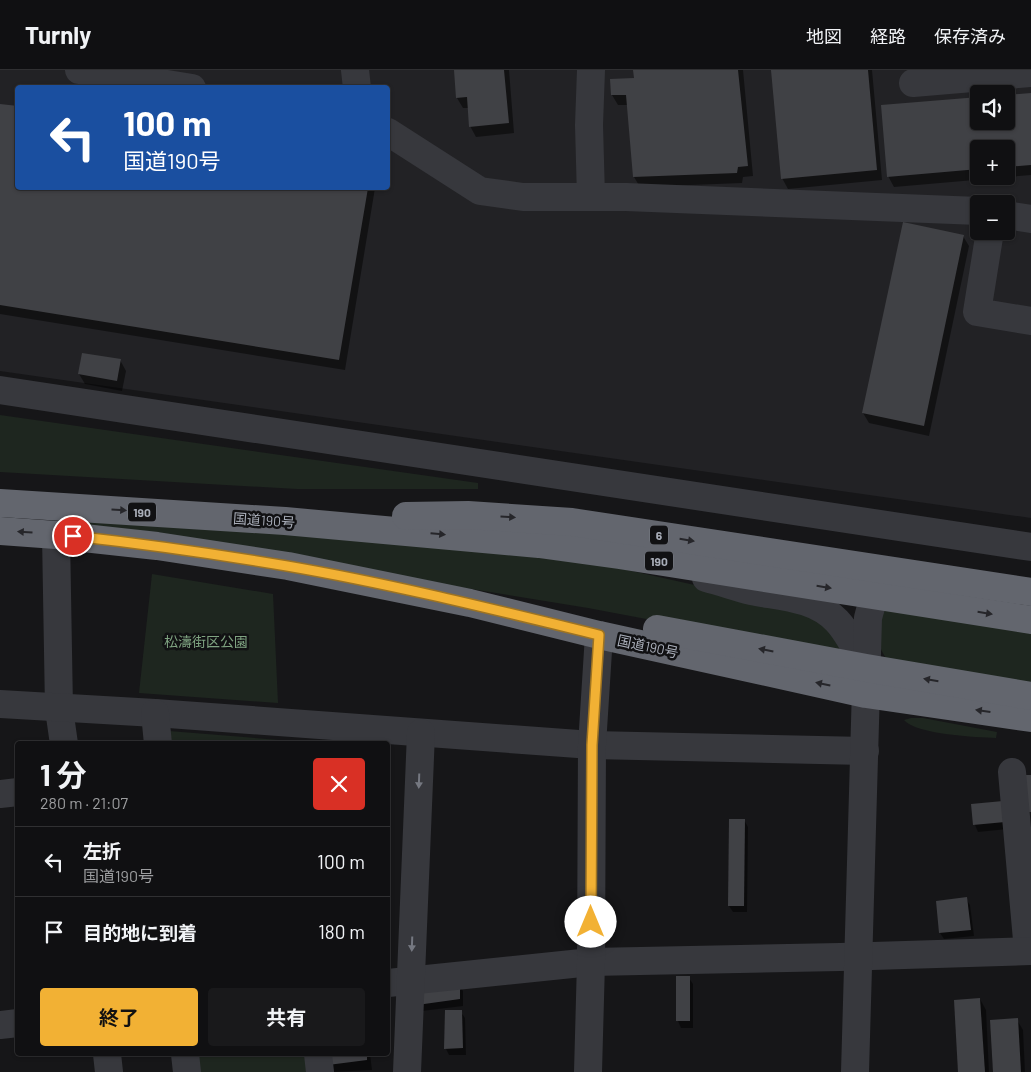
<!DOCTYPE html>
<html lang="ja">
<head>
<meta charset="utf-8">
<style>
  body { margin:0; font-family:Barlow,"Noto Sans JP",sans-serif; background:#19191b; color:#f1f3f6; height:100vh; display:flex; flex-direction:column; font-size:19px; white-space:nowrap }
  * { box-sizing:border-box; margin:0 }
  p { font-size:16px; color:#9c9d9f }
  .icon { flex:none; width:28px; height:28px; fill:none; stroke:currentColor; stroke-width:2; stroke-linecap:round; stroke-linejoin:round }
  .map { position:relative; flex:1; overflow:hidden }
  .drawer { position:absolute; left:15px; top:671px; width:375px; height:315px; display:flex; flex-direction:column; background:#101012; border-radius:5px; box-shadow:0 1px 4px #0004,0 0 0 1px #303032 }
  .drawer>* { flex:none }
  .banner { position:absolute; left:15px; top:15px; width:375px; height:105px; border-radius:5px; box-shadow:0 1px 4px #0004,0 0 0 1px #303032; background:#1a4fa0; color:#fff; overflow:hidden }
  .buttons { position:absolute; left:970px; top:15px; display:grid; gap:10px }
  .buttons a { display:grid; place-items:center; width:45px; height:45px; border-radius:5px; background:#101012; box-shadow:0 1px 4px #0004,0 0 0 1px #303032; font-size:25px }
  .pin { position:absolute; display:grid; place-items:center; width:42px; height:42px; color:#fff; margin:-21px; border:2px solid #fff; border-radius:50%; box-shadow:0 1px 5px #0007 }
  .me { position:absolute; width:55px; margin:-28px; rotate:0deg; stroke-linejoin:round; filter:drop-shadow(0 0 4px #0008) }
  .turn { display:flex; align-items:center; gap:18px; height:105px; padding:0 25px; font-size:22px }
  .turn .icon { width:65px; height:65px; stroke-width:2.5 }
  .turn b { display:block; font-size:35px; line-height:42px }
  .round { display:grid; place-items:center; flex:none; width:52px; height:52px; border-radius:5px; background:#19191b }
  .overview { display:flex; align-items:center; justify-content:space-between; height:85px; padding:0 25px }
  h1 { font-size:30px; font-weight:700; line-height:38px }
  .primary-button { display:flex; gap:10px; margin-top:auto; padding:10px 25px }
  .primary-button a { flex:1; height:58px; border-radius:5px; background:#f2b134; color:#111; font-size:20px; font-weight:700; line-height:58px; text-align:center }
  .primary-button a+a { background:#19191b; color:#f1f3f6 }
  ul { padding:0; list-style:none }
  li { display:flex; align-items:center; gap:15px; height:70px; padding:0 25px; border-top:1px solid #303032 }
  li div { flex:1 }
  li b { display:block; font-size:19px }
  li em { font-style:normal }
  header { display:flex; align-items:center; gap:30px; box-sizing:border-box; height:70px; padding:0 25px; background:#101012; border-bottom:1px solid #303032 }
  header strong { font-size:24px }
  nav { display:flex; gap:28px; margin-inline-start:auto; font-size:18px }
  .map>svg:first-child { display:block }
</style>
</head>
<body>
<header>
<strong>Turnly</strong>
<nav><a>地図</a><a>経路</a><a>保存済み</a></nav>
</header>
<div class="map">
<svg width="1031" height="1002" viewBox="0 0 1031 1002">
  <rect width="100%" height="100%" fill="#161618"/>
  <path fill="#222225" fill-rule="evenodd" d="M 0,0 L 1031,0 L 1031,448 L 0,301 ZM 18,18 L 388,18 L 388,118 L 18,118 ZM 979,24 L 1006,24 L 1006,51 L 979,51 ZM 979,79 L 1006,79 L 1006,106 L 979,106 ZM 979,134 L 1006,134 L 1006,161 L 979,161 Z"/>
  <g fill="#1e261f">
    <polygon points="0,345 478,413 478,419 297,419 0,402"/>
    <polygon points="72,448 396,470 614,497 815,542 853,588 588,538 72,454"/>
    <polygon points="152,504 273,524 278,633 139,623"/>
    <polygon points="884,539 1031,562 1031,616 889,594 878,574 879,544"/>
    <path d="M 911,648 L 923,648 L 997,662 L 996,668 C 977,667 917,665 904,650 Z"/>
    <polygon points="169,661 279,670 280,674 170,674"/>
    <polygon points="192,984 307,984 309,1002 193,1002"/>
  </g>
  <g fill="#0007" fill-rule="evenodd">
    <polygon points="455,0 509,0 514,63 476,67 470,56 469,38 463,38 457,28"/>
    <polygon points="635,0 743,0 753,106 743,107 742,113 640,117 634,107 628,35 618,35 612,25 611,10 636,9"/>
    <polygon points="772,0 872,0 882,110 788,119 782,108"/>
    <path d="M 1031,24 L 1031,105 L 894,117 L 888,106 L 979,51 L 1006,51 ZM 979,79 L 1006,79 L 1006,106 L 979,106 Z"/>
    <polygon points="0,35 18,118 375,118 345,300 0,244"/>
    <polygon points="963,166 969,176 929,366 869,353 863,343"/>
    <polygon points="120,290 126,301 122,321 85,314 79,304"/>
    <polygon points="1002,732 1008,759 978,762 975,755 973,735"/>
    <polygon points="744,750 748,757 747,842 733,842 729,836"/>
    <polygon points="966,829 970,835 974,866 944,869 940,863"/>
    <polygon points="677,908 689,908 693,914 693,958 681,958 678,951"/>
    <polygon points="459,914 463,921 463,936 422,941 419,934"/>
    <polygon points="980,929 986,940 989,1002 960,1002"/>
    <polygon points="461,942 465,948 466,985 449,985 446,979"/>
    <polygon points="1017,950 1023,960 1025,1002 995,1002"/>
    <polygon points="327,984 370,984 372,1000 333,1002"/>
  </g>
  <g fill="#404145">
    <polygon points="454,0 504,0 509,53 469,57 467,27 456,28"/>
    <polygon points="633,0 738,0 748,96 738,97 737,103 633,107 626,25 611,25 610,9 634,8"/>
    <polygon points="771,0 868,0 877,100 781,109"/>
    <polygon points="1031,23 1031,95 1006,97 1006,79 979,79 979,99 887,107 881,35 979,27 979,51 1006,51 1006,25"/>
    <polygon points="0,34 18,36 18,118 368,118 339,290 0,235"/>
    <polygon points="903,152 964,165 924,356 862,343"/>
    <polygon points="82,283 121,289 117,311 78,304"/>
    <polygon points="1021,705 1031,705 1031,742 1022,742"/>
    <polygon points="1003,731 1005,752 973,755 971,734"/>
    <polygon points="729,749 745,749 744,836 728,836"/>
    <polygon points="967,827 971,860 939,863 936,831"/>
    <rect x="676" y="906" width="14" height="45"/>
    <polygon points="460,913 460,929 417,935 418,915"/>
    <polygon points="980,928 985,1002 958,1002 954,930"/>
    <polygon points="445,940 462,940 463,978 444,979"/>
    <polygon points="1018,948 1021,1002 993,1002 990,950"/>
    <polygon points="326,984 367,984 367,990 328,995"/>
  </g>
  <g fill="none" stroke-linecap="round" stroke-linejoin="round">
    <g stroke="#37383d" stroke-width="28">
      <polyline points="79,0 192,18"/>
      <polyline points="355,0 357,18"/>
      <polyline points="591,0 589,55 591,127"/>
      <polyline points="913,13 1031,3"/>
      <polyline points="388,62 480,121 523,127 626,127 979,141"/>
      <polyline points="1006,145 1031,149"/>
      <polyline points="990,161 977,242 1031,251"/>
      <polyline points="0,320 1031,477"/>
      <polyline points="56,465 59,639 64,674"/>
      <path d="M 706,508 C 721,512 736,517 751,521 C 781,527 814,527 837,551 C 849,564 857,581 865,597"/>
      <polyline points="0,634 155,643 592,675 865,681"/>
      <polyline points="155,643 158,674"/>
      <polyline points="1012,702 1028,881"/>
      <polyline points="0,724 18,722"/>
      <polyline points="388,913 591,892 840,887 1031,881"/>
      <polyline points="0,955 18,953"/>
      <polyline points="107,984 109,1002"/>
      <polyline points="185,984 187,1002"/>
      <polyline points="318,984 320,1002"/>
      <polyline points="407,1002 421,663"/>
      <polyline points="588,1002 591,892 592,675 599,565"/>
      <path d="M 855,1002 L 868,548 C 872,531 877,518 894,510"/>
    </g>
    <g stroke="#63666e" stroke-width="28">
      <polyline points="0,433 285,451 539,474 619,485 1031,550"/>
      <polyline points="406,446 468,445 572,452 1031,522"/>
      <polyline points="0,461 56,465 157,476 288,496 470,533 599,565 866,624 1031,648"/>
      <polyline points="657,559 866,598 1031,626"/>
    </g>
  </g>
  <defs><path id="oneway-solid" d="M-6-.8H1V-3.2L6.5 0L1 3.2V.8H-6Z" transform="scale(1.25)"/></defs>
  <g fill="#26262a">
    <use href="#oneway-solid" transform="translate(119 440) rotate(3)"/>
    <use href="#oneway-solid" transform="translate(508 447) rotate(3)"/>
    <use href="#oneway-solid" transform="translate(25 462) rotate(-176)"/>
    <use href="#oneway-solid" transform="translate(438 464) rotate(5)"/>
    <use href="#oneway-solid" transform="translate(687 470) rotate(9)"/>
    <use href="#oneway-solid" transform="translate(824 517) rotate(9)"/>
    <use href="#oneway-solid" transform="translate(985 543) rotate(9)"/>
    <use href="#oneway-solid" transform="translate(766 580) rotate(-169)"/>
    <use href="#oneway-solid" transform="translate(931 610) rotate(-170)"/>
    <use href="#oneway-solid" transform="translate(823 614) rotate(-168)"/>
    <use href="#oneway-solid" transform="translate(983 641) rotate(-172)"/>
  </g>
  <g fill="#757881">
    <use href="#oneway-solid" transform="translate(419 711) rotate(92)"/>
    <use href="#oneway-solid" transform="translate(412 874) rotate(92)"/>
  </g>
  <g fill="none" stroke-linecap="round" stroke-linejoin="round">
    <g stroke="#9d7322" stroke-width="12">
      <path id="route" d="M 73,466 C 145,474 216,484 287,496 C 392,514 496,540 599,565 L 592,675 L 591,852"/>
    </g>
    <use href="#route" stroke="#f2b134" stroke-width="9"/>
  </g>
  <g text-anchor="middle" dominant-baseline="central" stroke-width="5" stroke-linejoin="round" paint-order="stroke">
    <g fill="#111113" stroke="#7b7e86" stroke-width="1">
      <rect x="128" y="432.5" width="28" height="19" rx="4"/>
      <rect x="650" y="455.5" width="18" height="19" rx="4"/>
      <rect x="645" y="481.5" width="28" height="19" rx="4"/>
    </g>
    <g font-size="12" font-weight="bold" fill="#a8adb8">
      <text x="142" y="442">190</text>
      <text x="659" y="465">6</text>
      <text x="659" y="491">190</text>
    </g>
    <g font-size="14" fill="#a8adb8" stroke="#111113">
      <text transform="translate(264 450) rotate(4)">国道190号</text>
      <text transform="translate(648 576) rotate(12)">国道190号</text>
    </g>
    <g font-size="14" fill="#7fa381" stroke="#111113">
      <text x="206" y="571">松濤街区公園</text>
    </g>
  </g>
</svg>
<div class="buttons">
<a><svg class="icon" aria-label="sound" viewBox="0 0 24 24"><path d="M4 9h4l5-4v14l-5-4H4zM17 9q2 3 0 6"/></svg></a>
<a>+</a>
<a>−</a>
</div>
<div class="pin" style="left:73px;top:466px;background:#d93025"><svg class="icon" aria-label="arrive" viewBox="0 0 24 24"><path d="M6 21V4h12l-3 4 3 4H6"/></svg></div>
<svg class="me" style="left:591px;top:852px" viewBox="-20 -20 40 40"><circle r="19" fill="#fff"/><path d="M0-13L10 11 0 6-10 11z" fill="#f2b134"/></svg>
<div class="banner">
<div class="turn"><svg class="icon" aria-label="left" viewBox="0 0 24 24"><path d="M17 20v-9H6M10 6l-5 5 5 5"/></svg><div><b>100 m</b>国道190号</div></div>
</div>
<section class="drawer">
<div class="overview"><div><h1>1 分</h1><p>280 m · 21:07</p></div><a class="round" style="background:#d93025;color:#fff"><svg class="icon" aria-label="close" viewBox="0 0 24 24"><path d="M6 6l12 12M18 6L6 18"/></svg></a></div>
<ul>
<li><svg class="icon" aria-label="left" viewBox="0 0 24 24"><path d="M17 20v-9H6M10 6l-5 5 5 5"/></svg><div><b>左折</b><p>国道190号</p></div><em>100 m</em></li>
<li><svg class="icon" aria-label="arrive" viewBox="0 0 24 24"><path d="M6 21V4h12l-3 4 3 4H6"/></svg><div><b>目的地に到着</b></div><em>180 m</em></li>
</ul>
<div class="primary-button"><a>終了</a><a>共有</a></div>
</section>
</div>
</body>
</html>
